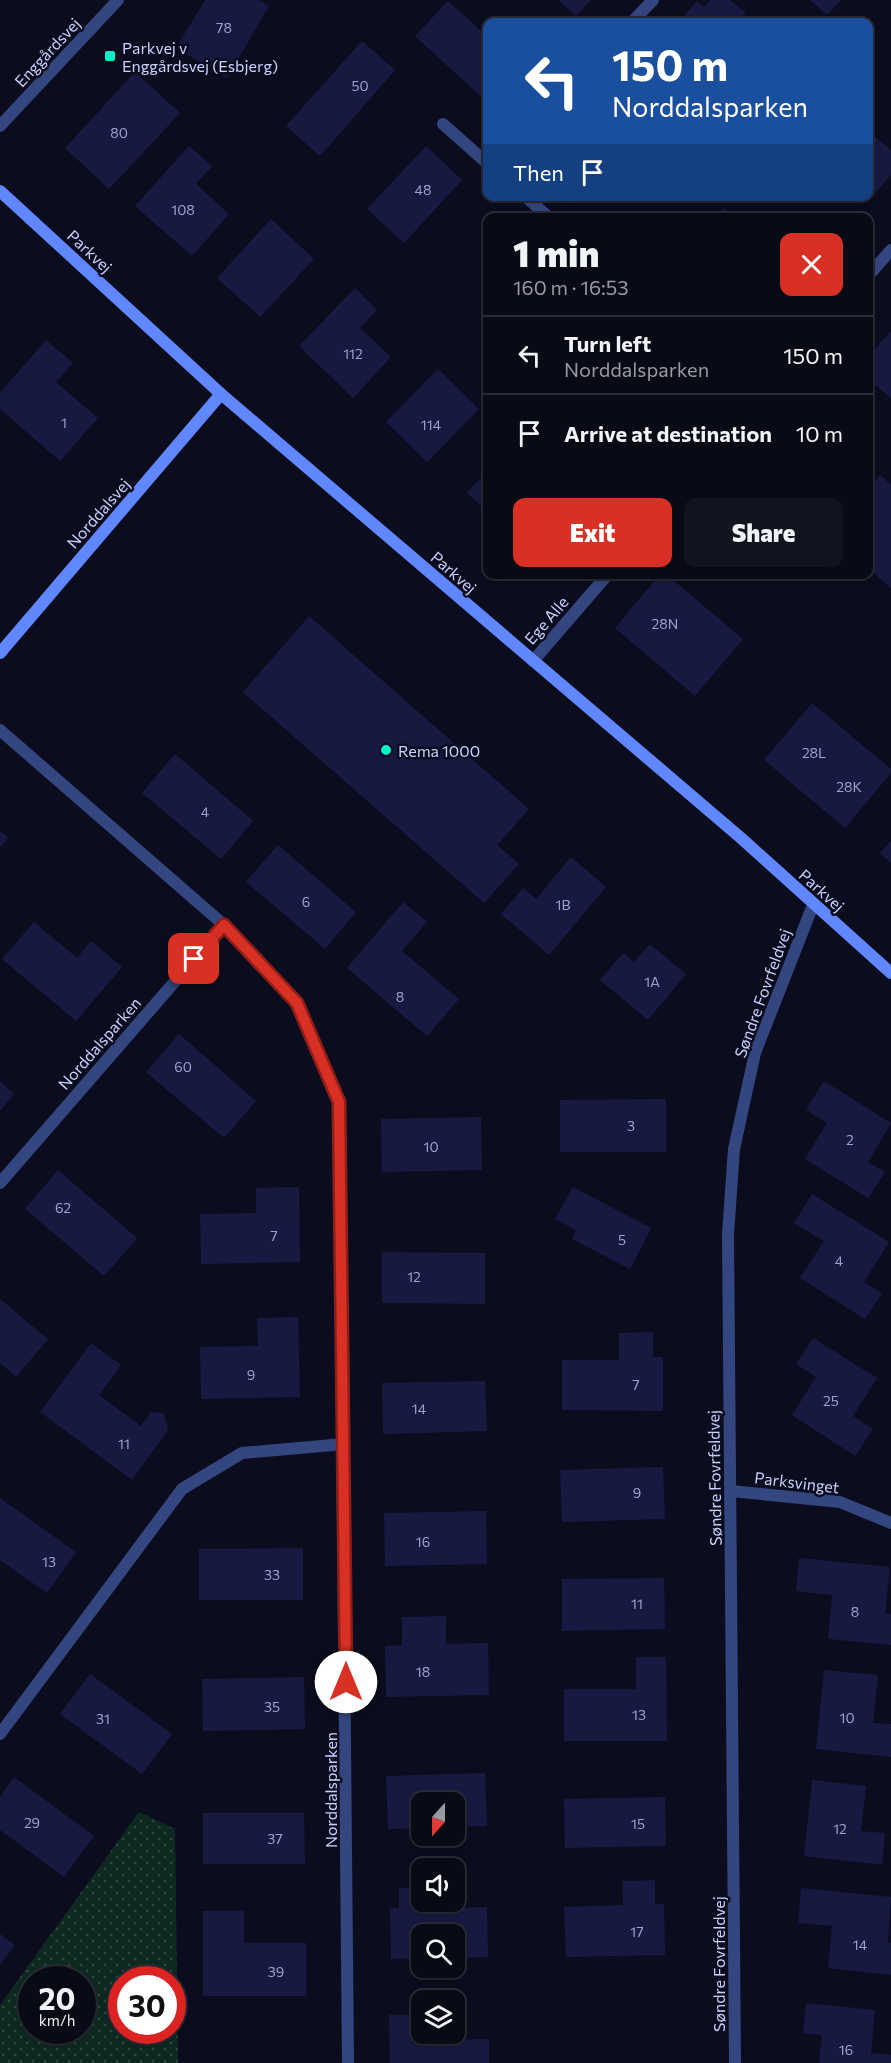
<!DOCTYPE html>
<html lang="en">
<head>
<meta charset="utf-8">
<style>
  body { margin:0; font-family:Commissioner,sans-serif; background:#11131f; color:#f1f3f6; height:100vh; display:flex; flex-direction:column; font-size:22px; white-space:nowrap }
  * { box-sizing:border-box; margin:0 }
  p { font-size:20px; color:#989aa1 }
  .icon { flex:none; width:33px; height:33px; fill:none; stroke:currentColor; stroke-width:2; stroke-linecap:round; stroke-linejoin:round }
  .map { position:relative; flex:1; overflow:hidden }
  .sheet { position:absolute; left:483px; top:213px; width:390px; height:366px; display:flex; flex-direction:column; background:#080a16; border-radius:12px; box-shadow:0 3px 9px #0003,0 0 0 2px #292b35 }
  .sheet>* { flex:none }
  .banner { position:absolute; left:483px; top:18px; width:390px; height:183px; border-radius:12px; box-shadow:0 3px 9px #0003,0 0 0 2px #292b35; background:#1a4fa0; color:#fff; overflow:hidden }
  .needle { width:39px; rotate:201deg }
  .fabs { position:absolute; left:411px; top:1792px; display:grid; gap:12px }
  .fabs a { display:grid; place-items:center; width:54px; height:54px; border-radius:12px; background:#080a16; box-shadow:0 3px 9px #0003,0 0 0 2px #292b35; font-size:30px }
  .speed { position:absolute; left:18px; top:1966px; display:flex; gap:12px; font-size:30px; font-weight:700; text-align:center }
  .speed>* { display:grid; place-content:center; width:78px; height:78px; border-radius:50%; background:#080a16; box-shadow:0 3px 9px #0003,0 0 0 2px #292b35; line-height:1 }
  .speed small { font-size:15px; font-weight:400 }
  .speed .limit { border:9px solid #d22; background:#fff; color:#111 }
  .pin { position:absolute; display:grid; place-items:center; width:51px; height:51px; color:#fff; margin:-26px; border-radius:12px; box-shadow:0 3px 9px #0006 }
  .me { position:absolute; width:66px; margin:-33px; rotate:0deg; stroke-linejoin:round; filter:drop-shadow(0 0 4px #0008) }
  .turn { display:flex; align-items:center; gap:21px; height:126px; padding:0 30px; font-size:27px }
  .turn .icon { width:78px; height:78px; stroke-width:2.5 }
  .turn b { display:block; font-size:42px; line-height:51px }
  .then { display:flex; align-items:center; height:57px; padding:0 30px; background:#0003; gap:12px; font-size:22px }
  .round { display:grid; place-items:center; flex:none; width:63px; height:63px; border-radius:12px; background:#11131f }
  .headline { display:flex; align-items:center; justify-content:space-between; height:102px; padding:0 30px }
  h1 { font-size:36px; font-weight:800; line-height:45px }
  .action { display:flex; gap:12px; margin-top:auto; padding:12px 30px }
  .action a { flex:1; height:69px; border-radius:12px; background:#d93025; color:#fff; font-size:24px; font-weight:800; line-height:69px; text-align:center }
  .action a+a { background:#11131f; color:#f1f3f6 }
  ul { padding:0; list-style:none }
  li { display:flex; align-items:center; gap:18px; height:78px; padding:0 30px; border-top:2px solid #292b35 }
  li div { flex:1 }
  li b { display:block; font-size:22px }
  li em { font-style:normal }
  .map>svg:first-child { display:block }
</style>
</head>
<body>
<div class="map">
<svg width="891" height="2063" viewBox="0 0 891 2063">
  <defs>
    <pattern id="park-dots" width="8" height="8" patternUnits="userSpaceOnUse" patternTransform="scale(1.5)"><rect width="8" height="8" fill="#0e2920"/><path d="M2 2h.1M6 6h.1" fill="none" stroke="#304741" stroke-width="1.8" stroke-linecap="round"/></pattern>
  </defs>
  <rect width="100%" height="100%" fill="#0b0d1e"/>
  <path fill="url(#park-dots)" fill-rule="evenodd" d="M 139,1812 L 175,1829 L 178,2063 L 0,2063 L 0,2005 ZM 32,1980 L 82,1980 L 82,2031 L 32,2031 ZM 122,1980 L 172,1980 L 172,2031 L 122,2031 Z"/>
  <g fill="#171940">
    <polygon points="205,0 259,0 269,6 227,78 176,48"/>
    <polygon points="558,0 591,0 576,16"/>
    <polygon points="710,0 730,0 746,13 738,22 679,22 697,1 704,7"/>
    <polygon points="810,0 841,0 827,15"/>
    <polygon points="448,1 488,37 488,103 415,36"/>
    <polygon points="362,41 395,70 320,156 286,126"/>
    <polygon points="135,72 180,113 109,189 65,148"/>
    <polygon points="868,131 891,150 891,175 871,198 868,196"/>
    <polygon points="189,146 212,166 196,184 229,214 192,256 135,206"/>
    <polygon points="426,146 462,180 404,243 367,209"/>
    <polygon points="724,208 734,218 715,218"/>
    <polygon points="271,219 314,259 260,317 217,278"/>
    <polygon points="355,288 377,310 360,328 391,357 353,398 299,346"/>
    <polygon points="891,331 891,398 868,379 868,357"/>
    <polygon points="46,340 73,363 56,382 98,418 60,461 0,409 0,393"/>
    <polygon points="438,369 479,409 427,462 386,422"/>
    <polygon points="488,470 488,512 467,493"/>
    <polygon points="880,475 891,485 891,588 868,568 868,480 873,484"/>
    <polygon points="660,574 666,574 743,639 695,696 615,628"/>
    <polygon points="309,616 529,809 497,845 519,864 484,903 243,692"/>
    <polygon points="812,703 891,769 891,773 845,828 764,760"/>
    <polygon points="175,754 253,821 221,859 142,793"/>
    <polygon points="0,831 8,838 0,848"/>
    <polygon points="891,841 891,863 880,853"/>
    <polygon points="278,845 356,912 325,949 246,882"/>
    <polygon points="571,857 606,887 549,955 501,914 523,888 536,899"/>
    <polygon points="403,902 427,922 402,951 459,999 427,1036 347,968"/>
    <polygon points="34,922 77,958 91,941 122,967 76,1021 2,959"/>
    <polygon points="650,944 686,974 648,1020 600,980 623,953 634,962"/>
    <polygon points="179,1034 256,1101 224,1138 146,1072"/>
    <polygon points="0,1081 14,1094 0,1111"/>
    <polygon points="824,1081 891,1123 868,1162 885,1172 868,1198 805,1159 827,1123 806,1110"/>
    <polygon points="666,1099 666,1152 560,1152 560,1100"/>
    <polygon points="481,1117 482,1170 382,1172 381,1119"/>
    <polygon points="58,1170 137,1238 104,1276 25,1209"/>
    <polygon points="299,1187 300,1262 201,1264 200,1214 256,1213 256,1188"/>
    <polygon points="573,1187 651,1228 630,1269 572,1239 576,1230 555,1219"/>
    <polygon points="812,1194 889,1242 864,1282 882,1293 865,1319 800,1278 824,1241 794,1223"/>
    <polygon points="382,1252 485,1253 485,1304 382,1303"/>
    <polygon points="0,1299 48,1339 16,1377 0,1363"/>
    <polygon points="298,1317 300,1397 201,1399 200,1347 258,1346 257,1318"/>
    <polygon points="653,1332 653,1357 663,1357 663,1411 562,1410 562,1360 619,1360 619,1333"/>
    <polygon points="813,1338 877,1378 853,1416 873,1429 855,1456 792,1415 816,1377 796,1364"/>
    <polygon points="91,1343 121,1365 99,1395 141,1426 151,1412 164,1413 168,1430 132,1480 40,1412"/>
    <polygon points="485,1381 487,1431 383,1434 382,1383"/>
    <polygon points="663,1467 665,1519 562,1522 560,1470"/>
    <polygon points="0,1498 76,1552 47,1593 0,1560"/>
    <polygon points="486,1511 487,1564 385,1566 384,1513"/>
    <polygon points="303,1548 303,1600 199,1600 199,1549"/>
    <polygon points="799,1558 890,1567 885,1614 891,1614 891,1645 828,1639 832,1595 796,1591"/>
    <polygon points="664,1578 665,1629 562,1631 562,1579"/>
    <polygon points="446,1616 446,1644 488,1643 489,1695 386,1697 385,1646 402,1645 402,1617"/>
    <polygon points="636,1657 666,1657 667,1741 564,1741 564,1689 636,1689"/>
    <polygon points="824,1670 878,1675 873,1723 891,1724 891,1757 816,1749"/>
    <polygon points="90,1674 172,1734 142,1774 60,1714"/>
    <polygon points="304,1677 305,1729 203,1731 202,1679"/>
    <polygon points="485,1773 487,1826 454,1827 454,1803 422,1803 422,1828 388,1829 386,1776"/>
    <polygon points="14,1777 94,1836 64,1877 0,1830 0,1797"/>
    <polygon points="812,1780 866,1786 861,1831 885,1833 882,1865 804,1856"/>
    <polygon points="665,1797 666,1846 565,1848 564,1799"/>
    <polygon points="203,1813 304,1813 305,1864 203,1864"/>
    <polygon points="655,1880 655,1904 664,1904 665,1955 566,1957 564,1907 623,1905 622,1881"/>
    <polygon points="399,1888 422,1888 422,1902 427,1902 427,1908 487,1907 488,1957 454,1958 454,1935 422,1935 422,1958 391,1959 390,1908 399,1908"/>
    <polygon points="801,1888 891,1897 888,1943 891,1943 891,1975 828,1968 832,1926 798,1923"/>
    <polygon points="203,1911 244,1911 244,1943 306,1943 306,1996 203,1996"/>
    <polygon points="0,1934 15,1945 0,1965"/>
    <polygon points="806,2003 875,2010 871,2053 891,2055 891,2063 819,2063 822,2035 803,2033"/>
    <polygon points="389,2015 422,2015 422,2034 436,2034 436,2040 489,2039 489,2063 390,2063"/>
  </g>
  <g fill="none" stroke-linecap="round" stroke-linejoin="round">
    <g stroke="#34467f" stroke-width="12">
      <polyline points="632,22 653,0"/>
      <polyline points="443,124 488,164"/>
      <polyline points="0,126 118,0"/>
      <polyline points="525,196 546,215"/>
      <polyline points="868,276 891,250"/>
      <polyline points="533,661 608,574"/>
      <polyline points="0,730 224,925 297,1003 339,1102 348,2063"/>
      <polyline points="0,1183 224,925"/>
      <polyline points="731,1491 840,1502 891,1523"/>
      <polyline points="0,1734 182,1489 242,1453 344,1444"/>
      <polyline points="735,2063 728,1234 734,1149 755,1053 813,905"/>
    </g>
    <g stroke="#6087ff" stroke-width="12">
      <polyline points="0,191 221,394 741,838 891,973"/>
      <polyline points="0,653 221,394"/>
    </g>
  </g>
  <g fill="none" stroke-linecap="round" stroke-linejoin="round">
    <g stroke="#8d1f18" stroke-width="15">
      <polyline id="route" points="194,959 224,925 297,1003 339,1102 346,1682"/>
    </g>
    <use href="#route" stroke="#d93025" stroke-width="10"/>
  </g>
  <g fill="#00f4ca" stroke="#0b0d1e" stroke-width="2">
    <rect x="104" y="50" width="12" height="12" rx="3"/>
    <circle cx="386" cy="750" r="6"/>
  </g>
  <g text-anchor="middle" dominant-baseline="central" stroke-width="5" stroke-linejoin="round" paint-order="stroke">
    <g font-size="14" fill="#9ca3cf">
      <text x="224" y="27">78</text>
      <text x="360" y="85">50</text>
      <text x="119" y="132">80</text>
      <text x="423" y="189">48</text>
      <text x="183" y="209">108</text>
      <text x="353" y="353">112</text>
      <text x="64" y="422">1</text>
      <text x="431" y="424">114</text>
      <text x="665" y="623">28N</text>
      <text x="814" y="752">28L</text>
      <text x="849" y="786">28K</text>
      <text x="205" y="811">4</text>
      <text x="306" y="901">6</text>
      <text x="563" y="904">1B</text>
      <text x="652" y="981">1A</text>
      <text x="400" y="996">8</text>
      <text x="183" y="1066">60</text>
      <text x="631" y="1125">3</text>
      <text x="850" y="1139">2</text>
      <text x="431" y="1146">10</text>
      <text x="63" y="1207">62</text>
      <text x="274" y="1235">7</text>
      <text x="622" y="1239">5</text>
      <text x="839" y="1260">4</text>
      <text x="414" y="1276">12</text>
      <text x="251" y="1374">9</text>
      <text x="636" y="1384">7</text>
      <text x="831" y="1400">25</text>
      <text x="419" y="1408">14</text>
      <text x="124" y="1443">11</text>
      <text x="637" y="1492">9</text>
      <text x="423" y="1541">16</text>
      <text x="49" y="1561">13</text>
      <text x="272" y="1574">33</text>
      <text x="637" y="1603">11</text>
      <text x="855" y="1611">8</text>
      <text x="423" y="1671">18</text>
      <text x="272" y="1706">35</text>
      <text x="639" y="1714">13</text>
      <text x="847" y="1717">10</text>
      <text x="103" y="1718">31</text>
      <text x="32" y="1822">29</text>
      <text x="638" y="1823">15</text>
      <text x="840" y="1828">12</text>
      <text x="275" y="1838">37</text>
      <text x="637" y="1931">17</text>
      <text x="860" y="1944">14</text>
      <text x="276" y="1971">39</text>
      <text x="846" y="2049">16</text>
    </g>
    <g font-size="16" fill="#c9d1ff" stroke="#0b0d1e" text-anchor="start">
      <text x="122" y="47">Parkvej v<tspan x="122" dy="18">Enggårdsvej (Esbjerg)</tspan></text>
      <text x="398" y="750">Rema 1000</text>
    </g>
    <g font-size="16" fill="#c9d1ff" stroke="#0b0d1e">
      <text transform="translate(47 52) rotate(-47)">Enggårdsvej</text>
      <text transform="translate(90 251) rotate(43)">Parkvej</text>
      <text transform="translate(98 513) rotate(-49)">Norddalsvej</text>
      <text transform="translate(454 572) rotate(41)">Parkvej</text>
      <text transform="translate(546 620) rotate(-49)">Ege Alle</text>
      <text transform="translate(822 890) rotate(42)">Parkvej</text>
      <text transform="translate(762 993) rotate(-70)">Søndre Fovrfeldvej</text>
      <text transform="translate(99 1043) rotate(-49)">Norddalsparken</text>
      <text transform="translate(714 1478) rotate(-91)">Søndre Fovrfeldvej</text>
      <text transform="translate(797 1482) rotate(7)">Parksvinget</text>
      <text transform="translate(330 1790) rotate(-90)">Norddalsparken</text>
      <text transform="translate(718 1964) rotate(-90)">Søndre Fovrfeldvej</text>
    </g>
  </g>
</svg>
<div class="fabs">
<a><svg class="needle" viewBox="-14 -14 28 28"><path d="M0-13l5 13h-10z" fill="#e53935"/><path d="M0 13l5-13h-10z" fill="#989aa1"/></svg></a>
<a><svg class="icon" aria-label="sound" viewBox="0 0 24 24"><path d="M4 9h4l5-4v14l-5-4H4zM17 9q2 3 0 6"/></svg></a>
<a><svg class="icon" aria-label="search" viewBox="0 0 24 24"><circle cx="10" cy="10" r="6"/><path d="M15 15l6 6"/></svg></a>
<a><svg class="icon" aria-label="layers" viewBox="0 0 24 24"><path d="M12 4l9 5-9 5-9-5zM3 14l9 5 9-5"/></svg></a>
</div>
<div class="speed"><div>20<small>km/h</small></div><div class="limit">30</div></div>
<div class="pin" style="left:194px;top:959px;background:#d93025"><svg class="icon" aria-label="arrive" viewBox="0 0 24 24"><path d="M6 21V4h12l-3 4 3 4H6"/></svg></div>
<svg class="me" style="left:346px;top:1682px" viewBox="-20 -20 40 40"><circle r="19" fill="#fff"/><path d="M0-13L10 11 0 6-10 11z" fill="#d93025"/></svg>
<div class="banner">
<div class="turn"><svg class="icon" aria-label="left" viewBox="0 0 24 24"><path d="M17 20v-9H6M10 6l-5 5 5 5"/></svg><div><b>150 m</b>Norddalsparken</div></div>
<div class="then">Then<svg class="icon" aria-label="arrive" viewBox="0 0 24 24"><path d="M6 21V4h12l-3 4 3 4H6"/></svg></div>
</div>
<section class="sheet">
<div class="headline"><div><h1>1 min</h1><p>160 m · 16:53</p></div><a class="round" style="background:#d93025;color:#fff"><svg class="icon" aria-label="close" viewBox="0 0 24 24"><path d="M6 6l12 12M18 6L6 18"/></svg></a></div>
<ul>
<li><svg class="icon" aria-label="left" viewBox="0 0 24 24"><path d="M17 20v-9H6M10 6l-5 5 5 5"/></svg><div><b>Turn left</b><p>Norddalsparken</p></div><em>150 m</em></li>
<li><svg class="icon" aria-label="arrive" viewBox="0 0 24 24"><path d="M6 21V4h12l-3 4 3 4H6"/></svg><div><b>Arrive at destination</b></div><em>10 m</em></li>
</ul>
<div class="action"><a>Exit</a><a>Share</a></div>
</section>
</div>
</body>
</html>
